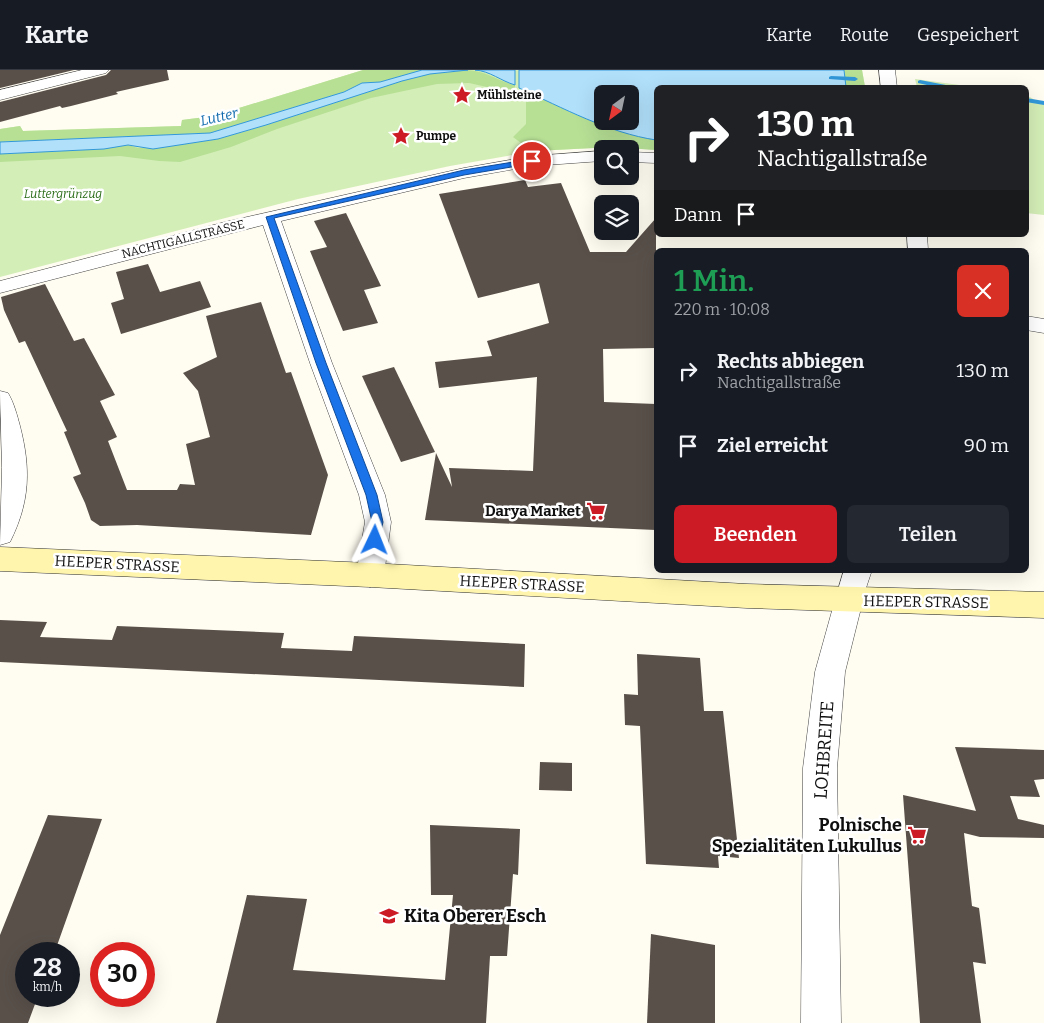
<!DOCTYPE html>
<html lang="de">
<head>
<meta charset="utf-8">
<style>
  body { margin:0; font-family:Bitter,serif; background:#242831; color:#f1f3f6; height:100vh; display:flex; flex-direction:column; font-size:19px; white-space:nowrap }
  * { box-sizing:border-box; margin:0 }
  p { font-size:16px; color:#9ea1a6 }
  .icon { flex:none; width:28px; height:28px; fill:none; stroke:currentColor; stroke-width:2; stroke-linecap:round; stroke-linejoin:round }
  .map { position:relative; flex:1; overflow:hidden }
  .sheet { position:absolute; left:654px; top:178px; width:375px; height:325px; display:flex; flex-direction:column; background:#171b24; border-radius:8px; box-shadow:0 5px 20px #0002 }
  .sheet>* { flex:none }
  .banner { position:absolute; left:654px; top:15px; width:375px; height:152px; border-radius:8px; box-shadow:0 5px 20px #0002; background:#202124; color:#fff; overflow:hidden }
  .needle { width:32px; rotate:213deg }
  .controls { position:absolute; left:594px; top:15px; display:grid; gap:10px }
  .controls a { display:grid; place-items:center; width:45px; height:45px; border-radius:8px; background:#171b24; box-shadow:0 5px 20px #0002; font-size:25px }
  .speed { position:absolute; left:15px; top:872px; display:flex; gap:10px; font-size:25px; font-weight:700; text-align:center }
  .speed>* { display:grid; place-content:center; width:65px; height:65px; border-radius:50%; background:#171b24; box-shadow:0 5px 20px #0002; line-height:1 }
  .speed small { font-size:12px; font-weight:400 }
  .speed .limit { border:8px solid #d22; background:#fff; color:#111 }
  .pin { position:absolute; display:grid; place-items:center; width:42px; height:42px; color:#fff; margin:-21px; border:2px solid #fff; border-radius:50%; box-shadow:0 1px 5px #0007 }
  .me { position:absolute; width:55px; margin:-28px; rotate:2deg; stroke-linejoin:round; filter:drop-shadow(0 0 4px #0008) }
  .turn { display:flex; align-items:center; gap:18px; height:105px; padding:0 20px; font-size:22px }
  .turn .icon { width:65px; height:65px; stroke-width:2.5 }
  .turn b { display:block; font-size:35px; line-height:42px }
  .then { display:flex; align-items:center; height:48px; padding:0 20px; background:#0003; gap:10px; font-size:19px }
  .round { display:grid; place-items:center; flex:none; width:52px; height:52px; border-radius:8px; background:#242831 }
  .head { display:flex; align-items:center; justify-content:space-between; height:85px; padding:0 20px }
  h1 { font-size:30px; font-weight:600; line-height:38px; color:#1e9e55 }
  .button { display:flex; gap:10px; margin-top:auto; padding:10px 20px }
  .button a { flex:1; height:58px; border-radius:8px; background:#cc1b25; color:#fff; font-size:20px; font-weight:600; line-height:58px; text-align:center }
  .button a+a { background:#242831; color:#f1f3f6 }
  ul { padding:0; list-style:none }
  li { display:flex; align-items:center; gap:15px; height:75px; padding:0 20px }
  li div { flex:1 }
  li b { display:block; font-size:19px }
  li em { font-style:normal }
  header { display:flex; align-items:center; gap:30px; box-sizing:border-box; height:70px; padding:0 25px; background:#171b24; border-bottom:1px solid #363941 }
  header strong { font-size:24px }
  nav { display:flex; gap:28px; margin-inline-start:auto; font-size:18px }
  .map>svg:first-child { display:block }
</style>
</head>
<body>
<header>
<strong>Karte</strong>
<nav><a>Karte</a><a>Route</a><a>Gespeichert</a></nav>
</header>
<div class="map">
<svg width="1044" height="953" viewBox="0 0 1044 953">
  <rect width="100%" height="100%" fill="#fffcf1"/>
  <g fill="#d4eeb7" fill-rule="evenodd">
    <path d="M 363,0 L 862,0 L 865,17 L 656,18 L 656,80 L 613,77 L 535,81 L 450,96 L 298,129 L 0,207 L 0,59 L 20,56 L 23,61 L 181,56 L 182,50 L 213,46 ZM 602,24 L 630,24 L 630,51 L 602,51 Z"/>
    <polygon points="915,9 974,17 917,17"/>
    <polygon points="1026,25 1044,35 1044,145 1026,143"/>
  </g>
  <g fill="#b7e095">
    <polygon points="363,0 422,0 380,12 362,13 344,22 210,63 0,72 0,59 20,56 23,61 181,56 182,50 213,46"/>
    <path d="M 468,0 C 487,1 497,11 515,15 L 515,18 L 509,22 L 469,13 L 437,14 L 371,28 L 277,59 L 231,77 L 180,92 L 159,91 L 120,86 L 0,92 L 0,84 L 108,78 L 128,75 L 138,78 L 164,77 L 218,69 L 266,55 L 402,11 L 430,4 Z"/>
    <polygon points="844,0 862,0 865,17 846,17"/>
    <path d="M 519,18 C 563,38 609,62 656,70 L 656,80 L 613,77 L 535,81 L 529,79 L 513,67 L 526,54 L 526,26 Z"/>
  </g>
  <g fill="#b1e0fb" stroke="#3298d9" fill-rule="evenodd">
    <polygon points="422,0 468,0 430,4 402,11 266,55 218,69 153,79 128,75 104,79 0,84 0,72 210,63 344,22 362,13 380,12"/>
    <path d="M 475,0 L 515,0 L 515,15 C 501,11 490,1 475,0 Z"/>
    <path d="M 519,0 L 844,0 L 846,17 L 656,18 L 656,70 C 609,63 563,38 519,18 ZM 602,24 L 630,24 L 630,51 L 602,51 Z"/>
  </g>
  <g fill="none" stroke-linecap="round" stroke-linejoin="round">
    <g fill="#3298d9" fill-rule="evenodd">
      <polygon points="831,6 855,7 858,9 855,11 829,9 829,7"/>
      <polygon points="920,10 951,16 954,18 940,18 918,13 918,11"/>
      <polygon points="1026,28 1044,31 1044,35 1026,32"/>
    </g>
  </g>
  <g fill="#59504a">
    <polygon points="0,0 74,0 0,18"/>
    <polygon points="111,0 167,0 169,10 116,22 118,24 71,36 62,38 60,36 0,52 0,32 106,5"/>
    <polygon points="525,110 528,117 561,113 590,182 626,182 656,148 656,278 603,279 604,332 656,334 656,460 425,450 436,383 452,417 449,398 533,401 537,307 439,318 435,292 492,286 487,271 549,253 539,213 478,228 439,124"/>
    <polygon points="346,143 381,216 364,220 378,253 343,261 310,181 327,177 314,151"/>
    <polygon points="148,194 160,222 200,211 211,237 121,264 111,233 124,229 116,202"/>
    <polygon points="45,214 74,271 84,268 115,325 100,331 117,367 108,371 127,420 177,420 180,414 195,415 186,374 210,367 198,321 183,303 217,287 206,246 261,232 286,303 291,302 328,405 311,465 137,455 100,456 91,450 85,433 73,407 81,404 64,362 67,361 25,271 19,273 4,240 1,227"/>
    <polygon points="394,297 435,382 401,392 362,306"/>
    <polygon points="0,550 47,552 40,567 112,570 117,556 284,563 281,578 352,581 354,566 525,574 524,617 0,592"/>
    <polygon points="637,584 700,588 704,641 723,641 739,788 718,786 719,798 646,794 640,656 625,655 624,624 638,625"/>
    <polygon points="955,677 1044,680 1044,709 1034,710 1040,727 1010,726 1018,749 1044,755 1044,768 980,767 964,763 972,836 979,838 986,894 973,892 981,953 920,953 903,725 976,741"/>
    <polygon points="540,692 572,693 572,721 539,720"/>
    <polygon points="48,745 102,749 54,884 26,884 26,926 38,926 28,953 0,953 0,865"/>
    <polygon points="430,755 520,759 518,805 513,804 507,886 490,886 486,953 216,953 247,825 307,829 293,900 445,910 453,825 431,825"/>
    <polygon points="651,864 715,875 715,953 647,953"/>
  </g>
  <g fill="none" stroke-linecap="round" stroke-linejoin="round">
    <g stroke="#424242" stroke-width="1">
      <g id="minor">
        <polygon points="82,0 109,0 106,3 0,30 0,20"/>
        <polygon points="602,81 602,91 532,96 464,108 281,151 332,293 385,425 391,452 384,505 380,513 370,517 360,513 356,505 365,452 359,425 310,293 263,155 0,223 0,211 225,152 464,98 532,86"/>
        <polygon points="630,82 656,83 656,93 630,92"/>
        <polygon points="1026,246 1044,249 1044,263 1026,260"/>
        <path d="M 0,321 L 8,323 C 14,333 17,345 20,356 C 31,399 30,432 10,472 L 0,475 L 2,398 Z"/>
        <polygon points="849,518 859,521 863,530 845,602 837,698 841,953 801,953 803,698 815,602 835,530 839,521"/>
      </g>
    </g>
    <g stroke="#424242" stroke-width="1">
      <g id="tertiary">
        <polygon points="879,0 895,0 897,18 881,18"/>
        <polygon points="907,165 927,165 928,180 908,180"/>
        <polygon points="844,500 872,500 859,539 849,542 839,539 835,530"/>
      </g>
    </g>
    <g stroke="#313131" stroke-width="1">
      <polygon id="secondary" points="0,477 370,493 747,514 1044,522 1044,548 747,538 370,517 0,501"/>
    </g>
    <use href="#minor" fill="#fff" fill-rule="evenodd"/>
    <use href="#tertiary" fill="#fff" fill-rule="evenodd"/>
    <use href="#secondary" fill="#fff5ac" fill-rule="evenodd"/>
  </g>
  <polygon fill="#1a73e8" stroke="#114b97" points="532,89 536,91 535,93 464,105 274,148 326,293 377,425 383,452 379,473 371,473 370,470 372,452 366,425 316,293 266,147 464,100"/>
  <defs>
    <g id="sight-bare" transform="scale(1.5)"><path d="M0-6L1.8-2.2L6-1.7L2.9 1.2L3.7 5.4L0 3.3L-3.7 5.4L-2.9 1.2L-6-1.7L-1.8-2.2Z" fill="#cc1b25" stroke="#fff" stroke-width="2.5" paint-order="stroke"/></g>
    <g id="supermarket-bare" transform="scale(1.5)"><path d="M-6-5.5h2.5l.6 2H6L4.5 2H-2.5L-4.4-4H-6ZM-1.5 3.2a1.3 1.3 0 1 0 .1 0ZM3 3.2a1.3 1.3 0 1 0 .1 0Z" fill="#cc1b25" stroke="#fff" stroke-width="2.5" paint-order="stroke"/></g>
    <g id="school-bare" transform="scale(1.5)"><path d="M0-5L7-2L0 1L-7-2ZM-4 1L0 2.5L4 1V4Q0 6-4 4Z" fill="#cc1b25" stroke="#fff" stroke-width="2.5" paint-order="stroke"/></g>
  </defs>
  <g fill-rule="evenodd">
    <use href="#sight-bare" x="462" y="25"/>
    <use href="#sight-bare" x="401" y="66"/>
    <use href="#supermarket-bare" x="596" y="441"/>
    <use href="#supermarket-bare" x="917" y="765"/>
    <use href="#school-bare" x="389" y="846"/>
  </g>
  <g text-anchor="middle" dominant-baseline="central" stroke-width="5" stroke-linejoin="round" paint-order="stroke">
    <g font-size="12" font-weight="bold" fill="#0f0f0f" stroke="#fff" text-anchor="start">
      <text x="477" y="25">Mühlsteine</text>
      <text x="416" y="66">Pumpe</text>
    </g>
    <g font-size="12" font-style="italic" fill="#2b6d19" stroke="#fff">
      <text x="63" y="124">Luttergrünzug</text>
    </g>
    <g font-size="12" fill="#0f0f0f" stroke="#fff">
      <text transform="translate(183 169) rotate(-14)">NACHTIGALLSTRASSE</text>
    </g>
    <g font-size="14" font-style="italic" fill="#0d68ad" stroke="#fff">
      <text transform="translate(219 47) rotate(-13)">Lutter</text>
    </g>
    <g font-size="15" font-weight="bold" fill="#0f0f0f" stroke="#fff" text-anchor="end">
      <text x="581" y="441">Darya Market</text>
    </g>
    <g font-size="15" fill="#0f0f0f" stroke="#fff">
      <text transform="translate(117 494) rotate(3)">HEEPER STRASSE</text>
      <text transform="translate(522 514) rotate(3)">HEEPER STRASSE</text>
      <text transform="translate(926 532) rotate(1)">HEEPER STRASSE</text>
    </g>
    <g font-size="18" fill="#0f0f0f" stroke="#fff">
      <text transform="translate(824 680) rotate(-86)">LOHBREITE</text>
    </g>
    <g font-size="18" font-weight="bold" fill="#0f0f0f" stroke="#fff" text-anchor="end">
      <text x="902" y="755">Polnische<tspan x="902" dy="21">Spezialitäten Lukullus</tspan></text>
      <text x="404" y="846" text-anchor="start">Kita Oberer Esch</text>
    </g>
  </g>
</svg>
<div class="controls">
<a><svg class="needle" viewBox="-14 -14 28 28"><path d="M0-13l5 13h-10z" fill="#e53935"/><path d="M0 13l5-13h-10z" fill="#9ea1a6"/></svg></a>
<a><svg class="icon" aria-label="search" viewBox="0 0 24 24"><circle cx="10" cy="10" r="6"/><path d="M15 15l6 6"/></svg></a>
<a><svg class="icon" aria-label="layers" viewBox="0 0 24 24"><path d="M12 4l9 5-9 5-9-5zM3 14l9 5 9-5"/></svg></a>
</div>
<div class="speed"><div>28<small>km/h</small></div><div class="limit">30</div></div>
<div class="pin" style="left:532px;top:91px;background:#d93025"><svg class="icon" aria-label="arrive" viewBox="0 0 24 24"><path d="M6 21V4h12l-3 4 3 4H6"/></svg></div>
<svg class="me" style="left:375px;top:470px" viewBox="-20 -20 40 40"><path d="M0-17L14 15 0 8-14 15z" fill="#1a73e8" stroke="#fff" stroke-width="4"/></svg>
<div class="banner">
<div class="turn"><svg class="icon" aria-label="right" viewBox="0 0 24 24"><path d="M7 20v-9h11M14 6l5 5-5 5"/></svg><div><b>130 m</b>Nachtigallstraße</div></div>
<div class="then">Dann<svg class="icon" aria-label="arrive" viewBox="0 0 24 24"><path d="M6 21V4h12l-3 4 3 4H6"/></svg></div>
</div>
<section class="sheet">
<div class="head"><div><h1>1 Min.</h1><p>220 m · 10:08</p></div><a class="round" style="background:#d93025;color:#fff"><svg class="icon" aria-label="close" viewBox="0 0 24 24"><path d="M6 6l12 12M18 6L6 18"/></svg></a></div>
<ul>
<li><svg class="icon" aria-label="right" viewBox="0 0 24 24"><path d="M7 20v-9h11M14 6l5 5-5 5"/></svg><div><b>Rechts abbiegen</b><p>Nachtigallstraße</p></div><em>130 m</em></li>
<li><svg class="icon" aria-label="arrive" viewBox="0 0 24 24"><path d="M6 21V4h12l-3 4 3 4H6"/></svg><div><b>Ziel erreicht</b></div><em>90 m</em></li>
</ul>
<div class="button"><a>Beenden</a><a>Teilen</a></div>
</section>
</div>
</body>
</html>
